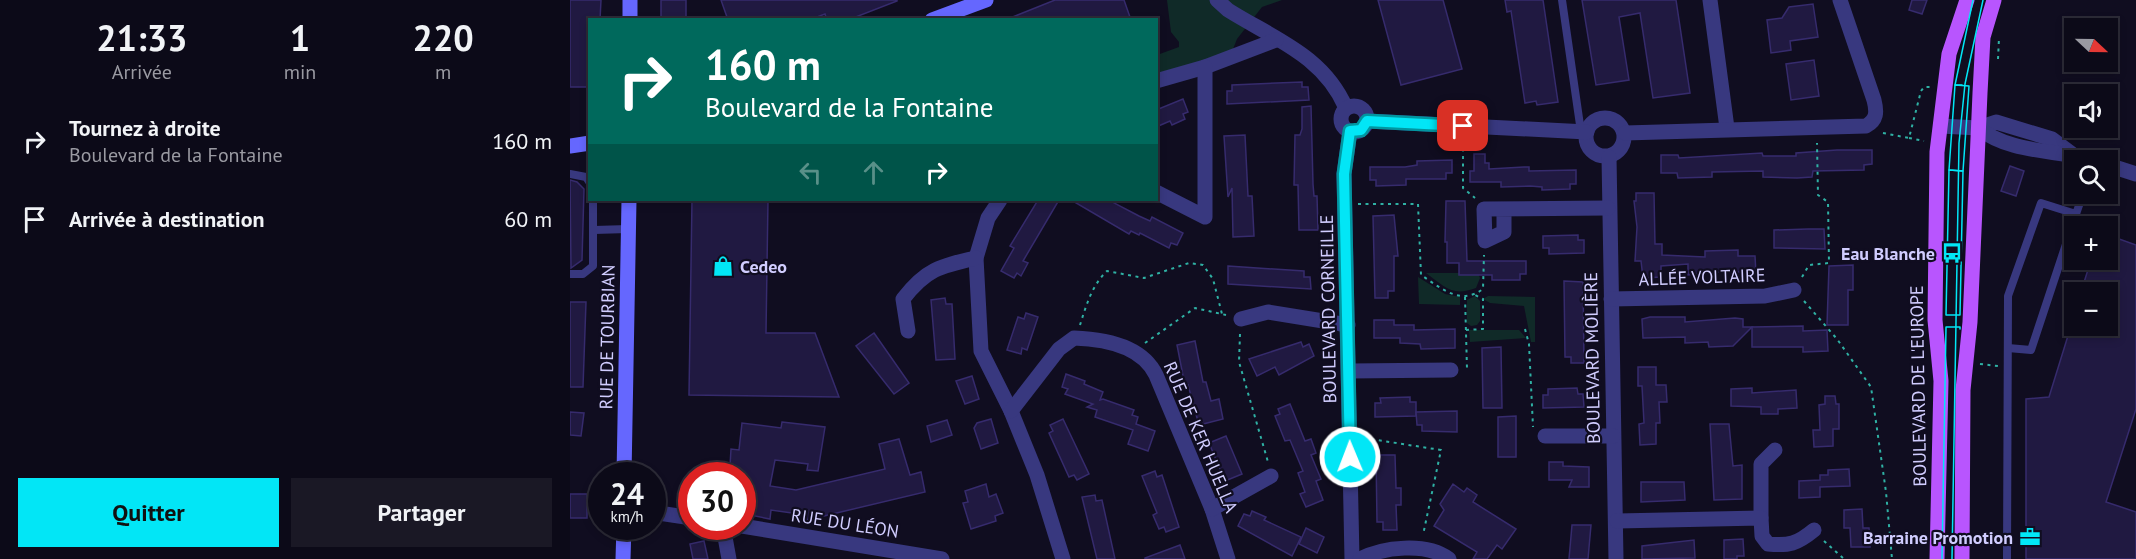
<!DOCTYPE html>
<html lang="fr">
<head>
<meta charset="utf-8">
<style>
  body { margin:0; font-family:"PT Sans",sans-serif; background:#1a1825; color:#f1f3f6; height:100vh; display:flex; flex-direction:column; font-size:22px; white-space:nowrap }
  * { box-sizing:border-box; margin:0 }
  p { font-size:20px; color:#9a9aa2 }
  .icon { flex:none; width:33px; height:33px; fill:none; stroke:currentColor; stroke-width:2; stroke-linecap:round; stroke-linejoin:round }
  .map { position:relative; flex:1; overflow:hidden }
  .sheet { display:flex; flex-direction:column; background:#0c0a18; width:570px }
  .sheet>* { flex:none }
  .banner { position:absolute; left:18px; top:18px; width:570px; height:183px; border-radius:0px; box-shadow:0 3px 9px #0003,0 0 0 2px #2c2b37; background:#00695c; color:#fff; overflow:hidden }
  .needle { width:39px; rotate:112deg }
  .controls { position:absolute; left:1494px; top:18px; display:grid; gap:12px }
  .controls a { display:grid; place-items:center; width:54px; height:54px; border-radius:0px; background:#0c0a18; box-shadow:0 3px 9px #0003,0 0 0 2px #2c2b37; font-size:30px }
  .speed { position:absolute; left:18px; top:462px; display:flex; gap:12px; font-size:30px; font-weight:700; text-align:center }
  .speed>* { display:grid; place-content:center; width:78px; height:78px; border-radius:50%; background:#0c0a18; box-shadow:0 3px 9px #0003,0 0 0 2px #2c2b37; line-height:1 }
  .speed small { font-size:15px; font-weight:400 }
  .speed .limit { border:9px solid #d22; background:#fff; color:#111 }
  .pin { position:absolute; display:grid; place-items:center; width:51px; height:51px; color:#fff; margin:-26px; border-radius:12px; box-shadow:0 3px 9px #0006 }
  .me { position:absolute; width:66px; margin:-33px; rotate:359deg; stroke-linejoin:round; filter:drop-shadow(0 0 4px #0008) }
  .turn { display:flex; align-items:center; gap:21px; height:126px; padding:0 18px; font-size:27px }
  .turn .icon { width:78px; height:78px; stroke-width:2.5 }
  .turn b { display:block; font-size:42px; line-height:51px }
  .lanes { display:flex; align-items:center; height:57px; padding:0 18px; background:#0003; justify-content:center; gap:30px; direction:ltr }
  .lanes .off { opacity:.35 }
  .eta { display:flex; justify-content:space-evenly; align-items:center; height:102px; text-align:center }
  .eta b { font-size:36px; font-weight:600; line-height:42px }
  .primary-button { display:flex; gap:12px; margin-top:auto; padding:12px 18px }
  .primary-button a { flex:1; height:69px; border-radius:0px; background:#02e6f6; color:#111; font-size:24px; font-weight:600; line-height:69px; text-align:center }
  .primary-button a+a { background:#1a1825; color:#f1f3f6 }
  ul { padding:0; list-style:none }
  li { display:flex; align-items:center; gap:18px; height:78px; padding:0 18px }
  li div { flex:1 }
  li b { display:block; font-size:22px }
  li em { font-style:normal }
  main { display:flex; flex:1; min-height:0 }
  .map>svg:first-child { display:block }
</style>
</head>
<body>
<main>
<section class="sheet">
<div class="eta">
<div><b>21:33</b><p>Arrivée</p></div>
<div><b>1</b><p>min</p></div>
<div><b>220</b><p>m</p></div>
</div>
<ul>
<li><svg class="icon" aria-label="right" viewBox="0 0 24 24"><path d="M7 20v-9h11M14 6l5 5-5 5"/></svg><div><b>Tournez à droite</b><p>Boulevard de la Fontaine</p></div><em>160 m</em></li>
<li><svg class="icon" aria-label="arrive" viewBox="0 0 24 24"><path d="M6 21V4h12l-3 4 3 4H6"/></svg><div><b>Arrivée à destination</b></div><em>60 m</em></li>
</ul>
<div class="primary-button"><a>Quitter</a><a>Partager</a></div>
</section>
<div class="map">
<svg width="1566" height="559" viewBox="0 0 1566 559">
  <rect width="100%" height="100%" fill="#100d20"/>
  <g fill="#102a28">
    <polygon points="597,0 712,0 692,7 667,39 661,54 643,60 620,79 587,85 587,55 609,47 609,42 601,32"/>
    <path d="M 856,273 L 908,273 L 910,278 L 906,288 C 882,297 875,287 856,273 Z"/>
    <polygon points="848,277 875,294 890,297 890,305 849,304"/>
    <polygon points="905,296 910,301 910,321 907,325 901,326 897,323 897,300"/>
    <polygon points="918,296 965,297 965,342 961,342 954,306 920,303 913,299"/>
    <polygon points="899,330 949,330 956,338 900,342"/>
  </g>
  <g fill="#201941" stroke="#362b6d" stroke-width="1.5">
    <polygon points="0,0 31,0 30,20 20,20 20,87 0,87"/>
    <rect x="91" y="0" width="25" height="20"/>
    <polygon points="151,0 327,0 327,1 278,20 257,20 255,14 239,20 158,20"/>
    <polygon points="485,0 554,0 561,20 435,20"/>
    <polygon points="808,0 873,0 892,69 831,85"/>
    <polygon points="935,0 973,0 988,102 967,105 966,101 955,103 941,11 937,12"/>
    <polygon points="1012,0 1106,0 1120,93 1083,98 1070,13 1049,17 1059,80 1026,85"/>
    <polygon points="1342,0 1357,0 1352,14 1339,10"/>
    <polygon points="1243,4 1248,37 1220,41 1221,50 1201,53 1197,20 1212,18 1219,7"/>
    <polygon points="1244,60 1249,96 1221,100 1216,64"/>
    <polygon points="732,82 732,87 738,87 739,100 657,104 657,91 662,91 662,85"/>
    <polygon points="613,99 618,112 613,114 615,119 602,125 600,121 586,127 586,110"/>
    <polygon points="741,106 743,184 744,196 747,196 748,230 729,230 728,185 724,185 725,135 730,135 732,129 732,107"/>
    <polygon points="675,135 678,196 682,196 684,236 663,237 662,188 658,197 654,136"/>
    <polygon points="1267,150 1302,150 1302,164 1294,165 1294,170 1243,171 1242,177 1227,178 1193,177 1193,171 1142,172 1142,177 1108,178 1107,173 1091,173 1091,155 1108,155 1109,158 1192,153 1193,156 1226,156 1226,153"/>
    <polygon points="904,154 915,154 915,163 919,163 919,169 954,167 959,167 959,171 1006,170 1006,184 1000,184 1000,189 972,190 972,187 960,186 931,187 931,182 900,182 900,171 904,171"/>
    <polygon points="882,160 882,173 876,173 876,179 836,179 836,185 806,186 806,180 800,180 800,167 835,167 847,165 847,161"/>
    <polygon points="1440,166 1454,171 1446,196 1431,191"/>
    <polygon points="0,180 7,182 14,189 12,260 1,268"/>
    <polygon points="1066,193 1084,193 1085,244 1092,244 1092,255 1135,257 1135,251 1168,250 1168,256 1185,256 1186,274 1160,271 1118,275 1118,264 1091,266 1091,277 1073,278 1071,261 1065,261 1067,227 1064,201 1066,201"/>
    <polygon points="122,200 198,200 196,333 245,333 269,397 119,395"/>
    <polygon points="468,200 489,200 453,261 458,263 451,276 447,273 444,278 431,271 444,248 440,246"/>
    <polygon points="501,200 545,200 544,203 569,216 580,221 582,217 613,233 607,245 601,243 599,248 570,233 569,235 561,231 559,234"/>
    <polygon points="876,201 895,201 897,261 956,261 956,274 950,274 950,280 922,280 922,275 889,275 889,263 877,263 877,242 875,242"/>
    <polygon points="824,215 828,256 824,256 824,291 818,291 818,298 805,298 803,216"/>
    <polygon points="1238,229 1254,229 1255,249 1204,248 1204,230"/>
    <polygon points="1008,235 1008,240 1014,240 1014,253 979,254 979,248 973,248 973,236"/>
    <polygon points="1538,235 1566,245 1566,409 1536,502 1566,512 1566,559 1456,559 1456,399 1479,397 1501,326 1538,326 1538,292 1511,292 1521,260 1538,260"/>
    <polygon points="1283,265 1283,290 1278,290 1278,325 1257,325 1259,266"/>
    <polygon points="658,266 734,271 734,277 740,277 741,289 658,284"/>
    <polygon points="994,281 1013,282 1014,363 1001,363 1001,357 995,357"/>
    <polygon points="375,298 376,304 382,304 385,359 366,360 361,300"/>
    <polygon points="0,302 16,302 13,387 0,387"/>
    <polygon points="456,313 468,317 457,350 452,348 451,354 437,350 448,317 454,319"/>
    <polygon points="1080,317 1115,317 1115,322 1165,318 1173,319 1173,327 1182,327 1163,346 1139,347 1138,342 1115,343 1115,337 1073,338 1072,319"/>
    <polygon points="804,320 824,320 824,325 844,325 844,330 885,329 885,348 851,349 850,344 830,343 830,338 804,338"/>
    <polygon points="1233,326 1233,331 1257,330 1258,351 1233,352 1233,347 1182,347 1182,327"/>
    <polygon points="304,333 339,383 324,394 286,346"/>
    <polygon points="625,341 633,382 636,382 641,401 649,399 653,419 629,425 618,385 615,386 607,345"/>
    <polygon points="731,342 733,347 739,344 744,356 709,375 705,367 687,376 679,359"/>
    <polygon points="931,347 932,408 913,408 912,348"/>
    <polygon points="1068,367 1086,367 1086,385 1096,385 1097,402 1089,402 1090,423 1086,423 1086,444 1070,445 1069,424 1074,423 1072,386 1068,386"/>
    <polygon points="496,374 515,381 514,384 533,392 530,400 533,399 564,410 562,415 568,417 566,424 585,431 578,451 558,444 563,430 525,417 527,410 517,407 523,404 495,394 498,389 492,387"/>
    <polygon points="402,376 409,399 395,404 386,381"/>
    <polygon points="1007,388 1008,394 1013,394 1014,407 973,408 973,395 978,395 978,389"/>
    <polygon points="1182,388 1182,393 1226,390 1227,408 1208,409 1208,414 1191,414 1191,407 1161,406 1161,389"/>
    <polygon points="1255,396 1265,396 1266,404 1269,404 1269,429 1263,429 1263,446 1244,447 1243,430 1250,430 1249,405 1255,404"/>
    <polygon points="840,397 840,402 846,402 846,416 805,417 805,403 811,403 810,398"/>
    <polygon points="720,404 735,441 741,439 746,453 741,455 751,479 746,481 753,500 736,507 730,494 735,492 728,473 733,471 720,440 715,441 705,416 710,414 708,409"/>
    <polygon points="887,411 887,432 852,431 852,425 847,425 846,412"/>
    <polygon points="0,412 14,413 11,436 0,435"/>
    <polygon points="946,416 946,457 928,457 928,417"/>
    <polygon points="421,419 428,443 411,449 404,428 407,423"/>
    <polygon points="493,419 519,474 507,480 504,475 499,477 479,433 483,431 480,425"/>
    <polygon points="377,420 382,435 361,442 357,426"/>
    <polygon points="212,422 255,427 248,471 237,470 238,464 205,460 200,486 226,490 315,469 309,444 329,439 340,475 351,472 355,492 237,520 236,515 201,510 200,519 180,515 181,507 172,506 172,476 165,476 167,468 160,466 161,449 169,450 172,423 211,428"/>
    <polygon points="1140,424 1159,424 1163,466 1172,465 1172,499 1144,500"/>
    <polygon points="656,436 672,474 655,481 639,443"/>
    <polygon points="806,455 825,455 826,488 831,488 831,505 826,505 827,530 813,530 813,522 807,522"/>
    <polygon points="979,462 993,462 993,466 1019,467 1019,487 999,487 1002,480 979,480"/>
    <polygon points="1279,469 1280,486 1250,487 1250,497 1229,498 1229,481 1250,480 1250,475 1258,475 1258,470"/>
    <polygon points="585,471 587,477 592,475 609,527 596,532 594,527 589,529 583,515 587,513 572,476"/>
    <polygon points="1071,482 1114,482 1115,500 1071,502"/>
    <polygon points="416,484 419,497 426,494 433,513 425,516 426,521 401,529 393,503 398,502 395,491"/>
    <polygon points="883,484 894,492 897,488 907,495 903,502 946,529 932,549 927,545 917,559 903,559 907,552 864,526 874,510 870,504"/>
    <rect x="0" y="494" width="17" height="24"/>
    <polygon points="525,495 526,501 532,500 545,559 527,559 512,497"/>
    <polygon points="1292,509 1293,528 1299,528 1300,547 1281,547 1280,528 1274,528 1274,510"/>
    <polygon points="682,511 696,517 694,520 731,537 722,556 668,526 674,514 680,516"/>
    <polygon points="1002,525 1021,525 1018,559 999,559"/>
    <polygon points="736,528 754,537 747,553 729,544"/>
    <polygon points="1173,539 1174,556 1167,556 1167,559 1154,559 1154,540"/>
    <polygon points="1124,540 1125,558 1072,559 1072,546"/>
    <polygon points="134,541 138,559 123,559 120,544"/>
    <polygon points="610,545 615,559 575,559 575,558"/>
  </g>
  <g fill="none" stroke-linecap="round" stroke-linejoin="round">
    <g stroke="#2fb1a4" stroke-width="2" stroke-dasharray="3 4.5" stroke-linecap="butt">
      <polyline points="1428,59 1429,38"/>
      <polyline points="1313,133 1339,138 1351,91 1354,87 1361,87"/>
      <polyline points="1339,138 1354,141"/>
      <polyline points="893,141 893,188 905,198"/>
      <path d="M 788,204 L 848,204 L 851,275 C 871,288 890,306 913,289 L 914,255"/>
      <polyline points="1232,277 1239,265 1259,263 1258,202 1248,195 1247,143"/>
      <polyline points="895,297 897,369"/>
      <polyline points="1234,301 1267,339 1301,387 1316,492 1322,559"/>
      <path d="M 510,325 C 516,306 522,285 537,271 L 574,278 L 619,263 L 633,265 L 643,279 L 652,314"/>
      <polyline points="955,329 959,344 963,427"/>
      <polyline points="896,330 913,329 913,299 905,295"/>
      <polyline points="670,334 669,362 698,462"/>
      <polyline points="575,343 625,308 656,315"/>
      <polyline points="1410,364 1428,366"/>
      <polyline points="794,438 871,450 853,535"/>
      <polyline points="1254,541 1274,559"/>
    </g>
    <g stroke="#38387f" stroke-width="8">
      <polyline points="992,0 1011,132"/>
      <polyline points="0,174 16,177 20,183"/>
      <polyline points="24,230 58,229"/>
      <polyline points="0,274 13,274 23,266 23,200"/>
      <polyline points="1438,348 1461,350 1506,214"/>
      <polyline points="1437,559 1438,296 1471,203 1506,214 1513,194"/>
    </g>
    <g stroke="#38387f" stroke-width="15">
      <path d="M 647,0 L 658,10 C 704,39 753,55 776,108"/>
      <polyline points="1140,0 1157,128"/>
      <polyline points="586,81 635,67 706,40"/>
      <circle cx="784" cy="119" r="13"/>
      <circle cx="1035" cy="137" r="19"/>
      <polyline points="797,121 1017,132"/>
      <polyline points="1371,126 1408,128 1426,122 1482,139 1502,154"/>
      <path d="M 1408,128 C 1442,154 1484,149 1523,160"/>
      <polyline points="780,131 774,174 782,559"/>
      <path d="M 1055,133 L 1296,126 C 1307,120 1307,112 1304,100 L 1270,0"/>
      <polyline points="1039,157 1046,559"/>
      <polyline points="1538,165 1566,174"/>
      <polyline points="586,192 635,217 635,67"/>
      <polyline points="430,200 418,218 406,258 411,351 441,411 467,475 493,559"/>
      <polyline points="934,209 934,232 915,241 914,209 1038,208"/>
      <polyline points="1041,299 1195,296 1224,290"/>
      <polyline points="671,319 698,312 778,325"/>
      <path d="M 338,331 L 333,299 C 356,269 370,266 406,258"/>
      <polyline points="780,371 881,370"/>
      <path d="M 441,411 L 489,349 L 504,338 C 534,339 572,346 586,375 L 642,509 L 658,559"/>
      <polyline points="975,436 1043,436"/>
      <polyline points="642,509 701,476"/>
      <polyline points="82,512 122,518"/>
      <polyline points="1191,518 1191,464 1205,450"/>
      <path d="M 1047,521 L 1191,518 L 1192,536 L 1198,544 C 1219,546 1227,544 1244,530"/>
      <polyline points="153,526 159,559"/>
      <polyline points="172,526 372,559"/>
      <path d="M 790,559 C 813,547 856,542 879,559"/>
    </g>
    <g stroke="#6567fe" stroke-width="15">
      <polyline points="60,20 60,0"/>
      <polyline points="362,20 416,0"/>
      <polyline points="0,146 20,143"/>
      <polyline points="54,476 59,200"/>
      <polyline points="53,559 54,526"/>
    </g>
    <g stroke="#b855fe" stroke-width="15">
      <polyline points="1367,559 1371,381 1365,320 1367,152 1379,54 1397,0"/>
      <polyline points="1392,559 1393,390 1400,322 1410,93 1413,37 1424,0"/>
    </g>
    <g stroke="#02e6f6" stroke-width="1.5">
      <polygon points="1385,85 1399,86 1393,171 1379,170"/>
      <polyline points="1392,85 1385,85 1403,0"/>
      <polygon points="1379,170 1393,171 1390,315 1376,315"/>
      <polyline points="1372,559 1376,327 1390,327 1390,329"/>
      <polyline points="1382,559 1389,143 1395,84 1413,0"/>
    </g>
  </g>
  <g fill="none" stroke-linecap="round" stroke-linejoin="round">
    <g stroke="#0196a0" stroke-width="15">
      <polyline id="route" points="780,457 774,174 780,131 791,130 797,121 893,126"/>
    </g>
    <use href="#route" stroke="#02e6f6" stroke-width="10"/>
  </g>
  <defs>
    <g id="bus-bare" transform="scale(1.62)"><path d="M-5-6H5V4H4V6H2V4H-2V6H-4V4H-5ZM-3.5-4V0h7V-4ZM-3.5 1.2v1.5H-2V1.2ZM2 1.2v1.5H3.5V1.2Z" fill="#02e6f6" stroke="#100d20" stroke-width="2.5" paint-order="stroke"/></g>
    <g id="shop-bare" transform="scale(1.62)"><path d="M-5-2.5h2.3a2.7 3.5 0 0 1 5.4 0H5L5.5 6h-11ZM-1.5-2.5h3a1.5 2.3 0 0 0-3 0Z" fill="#02e6f6" stroke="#100d20" stroke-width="2.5" paint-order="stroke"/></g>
    <g id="office-bare" transform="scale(1.62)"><path d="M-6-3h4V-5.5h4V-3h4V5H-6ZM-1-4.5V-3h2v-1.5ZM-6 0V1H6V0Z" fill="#02e6f6" stroke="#100d20" stroke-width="2.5" paint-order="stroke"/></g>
  </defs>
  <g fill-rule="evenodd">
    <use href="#bus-bare" x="1382" y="253"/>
    <use href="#shop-bare" x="153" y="266"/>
    <use href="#office-bare" x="1460" y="537"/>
  </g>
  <g text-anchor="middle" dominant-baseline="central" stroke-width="4.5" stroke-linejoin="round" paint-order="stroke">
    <g font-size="18" font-weight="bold" fill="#d1cdff" stroke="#100d20" text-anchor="end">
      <text x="1365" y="253">Eau Blanche</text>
      <text x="170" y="266" text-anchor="start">Cedeo</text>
      <text x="1443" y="537">Barraine Promotion</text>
    </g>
    <g font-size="18" fill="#d1cdff" stroke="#100d20">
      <text transform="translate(1132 277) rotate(-2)">ALLÉE VOLTAIRE</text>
      <text transform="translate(758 309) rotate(-91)">BOULEVARD CORNEILLE</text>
      <text transform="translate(37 337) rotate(-89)">RUE DE TOURBIAN</text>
      <text transform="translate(1022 358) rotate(-91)">BOULEVARD MOLIÈRE</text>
      <text transform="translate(1348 386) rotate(-91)">BOULEVARD DE L'EUROPE</text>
      <text transform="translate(631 437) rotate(67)">RUE DE KER HUELLA</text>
      <text transform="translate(275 523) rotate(9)">RUE DU LÉON</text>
    </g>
  </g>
</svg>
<div class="controls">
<a><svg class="needle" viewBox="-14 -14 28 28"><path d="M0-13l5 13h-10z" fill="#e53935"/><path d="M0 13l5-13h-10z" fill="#9a9aa2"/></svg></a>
<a><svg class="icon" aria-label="sound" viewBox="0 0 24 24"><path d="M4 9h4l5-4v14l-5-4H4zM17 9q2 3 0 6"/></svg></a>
<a><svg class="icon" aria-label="search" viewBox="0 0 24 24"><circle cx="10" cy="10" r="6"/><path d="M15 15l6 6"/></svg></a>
<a>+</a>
<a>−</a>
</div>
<div class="speed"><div>24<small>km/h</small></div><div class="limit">30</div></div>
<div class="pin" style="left:893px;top:126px;background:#d93025"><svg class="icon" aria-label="arrive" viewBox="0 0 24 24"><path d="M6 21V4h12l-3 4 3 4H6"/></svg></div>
<svg class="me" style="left:780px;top:457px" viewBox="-20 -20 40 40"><circle r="17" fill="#02e6f6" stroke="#fff" stroke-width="3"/><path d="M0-11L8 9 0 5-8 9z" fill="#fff"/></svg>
<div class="banner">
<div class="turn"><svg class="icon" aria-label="right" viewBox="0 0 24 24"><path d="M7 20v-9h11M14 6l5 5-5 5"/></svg><div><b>160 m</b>Boulevard de la Fontaine</div></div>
<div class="lanes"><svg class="icon off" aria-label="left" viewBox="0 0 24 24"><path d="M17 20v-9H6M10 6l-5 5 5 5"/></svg><svg class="icon off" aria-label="ahead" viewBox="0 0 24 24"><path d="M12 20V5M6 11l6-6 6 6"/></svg><svg class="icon" aria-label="right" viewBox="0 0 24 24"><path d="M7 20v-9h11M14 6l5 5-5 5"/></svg></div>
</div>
</div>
</main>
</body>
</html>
